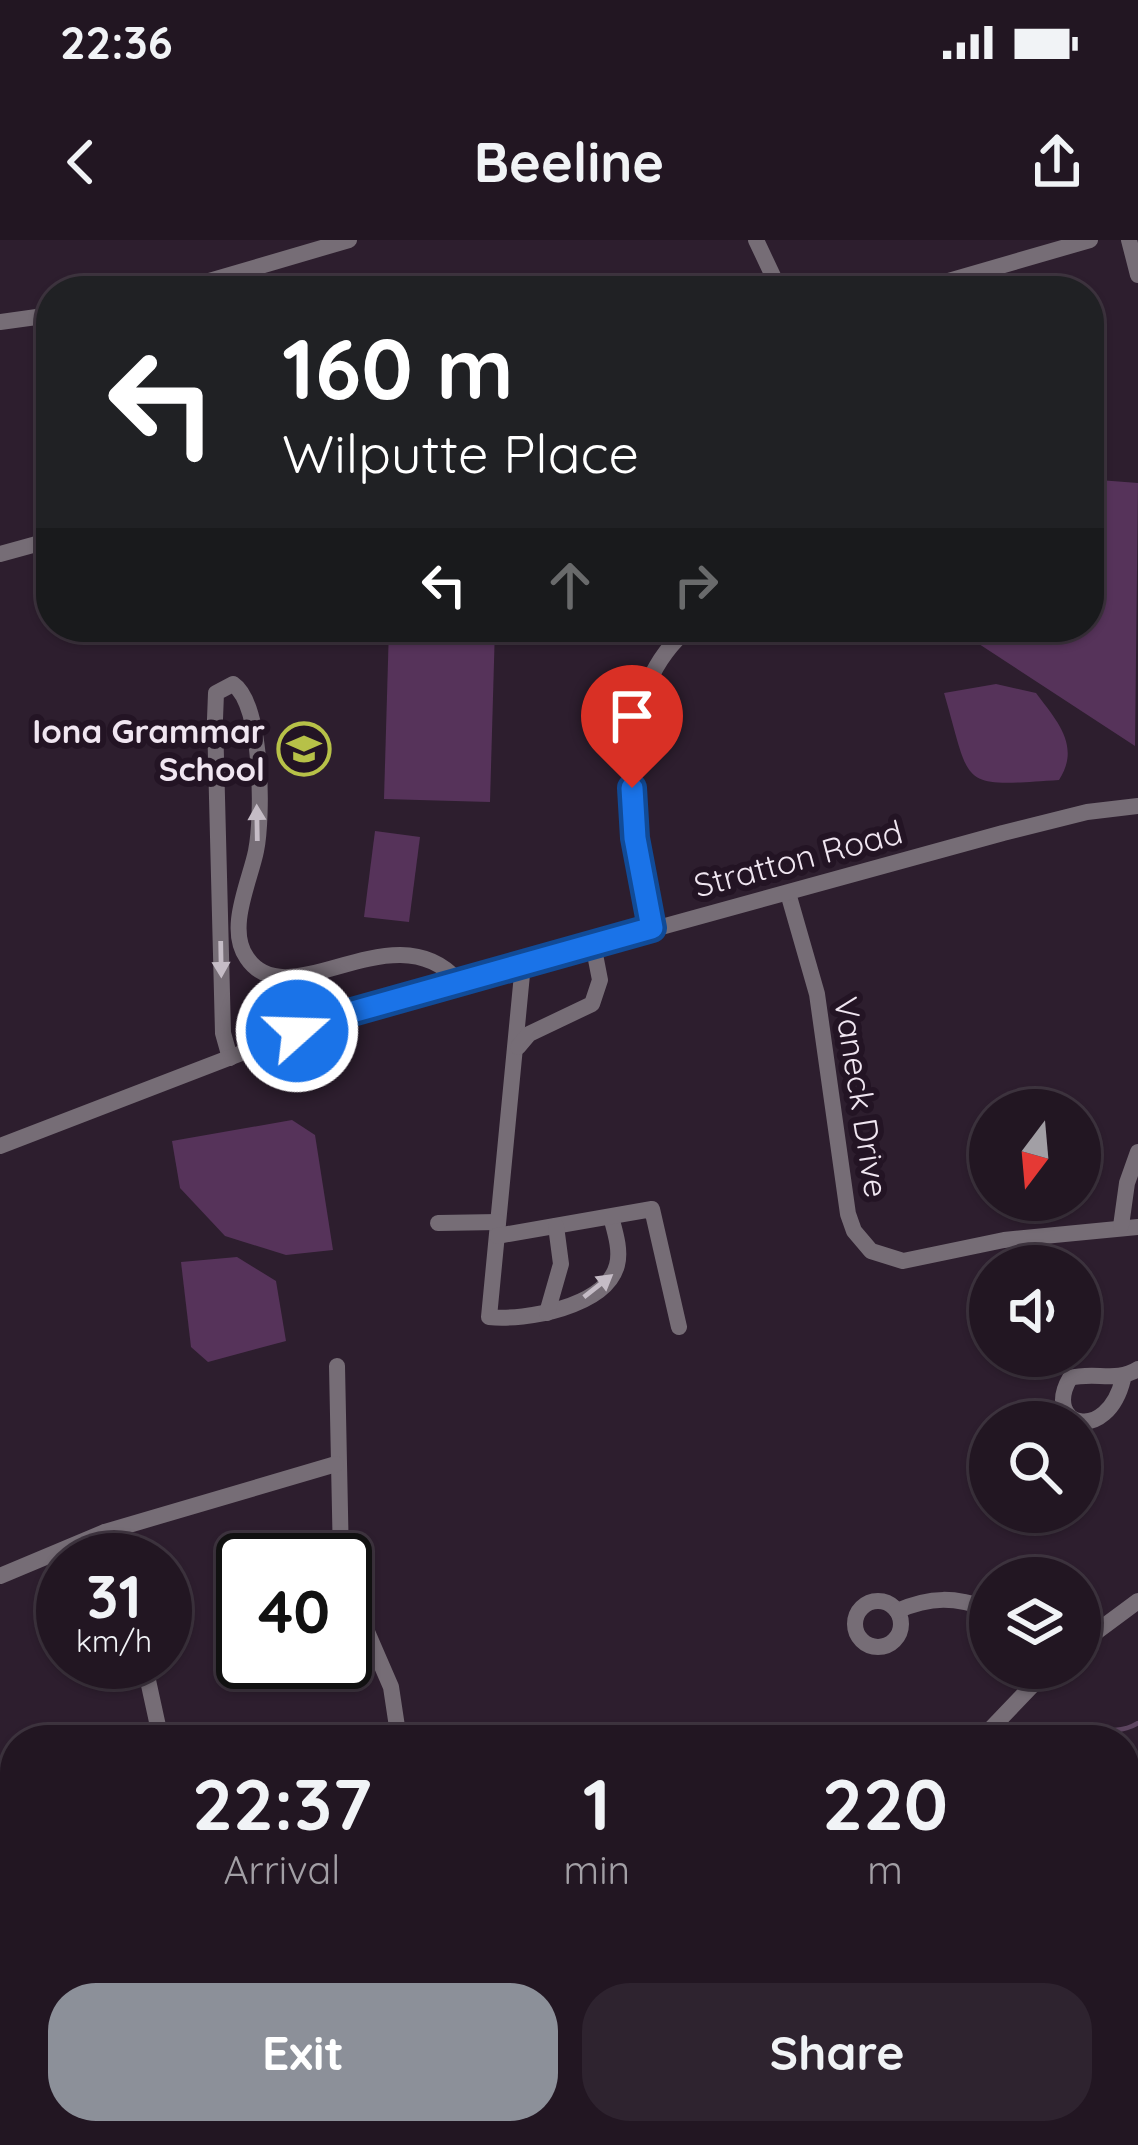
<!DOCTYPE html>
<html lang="en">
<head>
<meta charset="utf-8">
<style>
  body { margin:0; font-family:Quicksand,sans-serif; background:#2e232f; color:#f1f3f6; height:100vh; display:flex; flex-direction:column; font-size:45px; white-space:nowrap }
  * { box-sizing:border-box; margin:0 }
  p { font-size:39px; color:#a29fa5 }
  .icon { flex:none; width:66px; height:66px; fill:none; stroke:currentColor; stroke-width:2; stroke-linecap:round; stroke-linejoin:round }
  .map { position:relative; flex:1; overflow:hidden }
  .panel { position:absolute; left:0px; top:1485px; width:1140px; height:420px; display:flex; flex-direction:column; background:#221622; border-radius:48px 48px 0 0; box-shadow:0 3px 9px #0004,0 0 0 3px #3f3540 }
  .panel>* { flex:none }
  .banner { position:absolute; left:36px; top:36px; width:1068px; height:366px; border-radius:48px; box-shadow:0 3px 9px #0004,0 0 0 3px #3f3540; background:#202124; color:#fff; overflow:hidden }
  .needle { width:78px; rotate:196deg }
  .buttons { position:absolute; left:969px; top:849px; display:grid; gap:24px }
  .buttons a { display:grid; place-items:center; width:132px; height:132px; border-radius:50%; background:#221622; box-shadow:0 3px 9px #0004,0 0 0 3px #3f3540; font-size:60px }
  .speed { position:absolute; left:36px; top:1293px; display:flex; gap:24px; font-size:60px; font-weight:700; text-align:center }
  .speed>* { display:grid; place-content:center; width:156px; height:156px; border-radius:50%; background:#221622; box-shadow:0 3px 9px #0004,0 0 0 3px #3f3540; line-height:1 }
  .speed small { font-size:30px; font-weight:400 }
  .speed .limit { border:6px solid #111; border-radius:18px; background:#fff; color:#111 }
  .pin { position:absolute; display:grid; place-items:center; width:102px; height:102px; color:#fff; margin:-123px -51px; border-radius:50% 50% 50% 0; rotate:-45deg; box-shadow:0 0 12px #0007 }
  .pin .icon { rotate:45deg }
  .me { position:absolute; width:132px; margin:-66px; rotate:70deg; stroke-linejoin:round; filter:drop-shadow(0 0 9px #0008) }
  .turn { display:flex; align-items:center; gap:42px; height:252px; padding:0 48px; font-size:54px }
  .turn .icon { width:156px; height:156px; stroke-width:2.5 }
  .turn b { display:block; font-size:84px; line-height:102px }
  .lanes { display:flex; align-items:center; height:114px; padding:0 48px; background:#0003; justify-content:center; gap:60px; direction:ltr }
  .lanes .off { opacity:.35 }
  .eta { display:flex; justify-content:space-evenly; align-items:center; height:204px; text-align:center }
  .eta b { font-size:72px; font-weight:700; line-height:84px }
  .primary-button { display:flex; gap:24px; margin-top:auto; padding:24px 48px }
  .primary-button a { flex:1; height:138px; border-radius:48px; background:#8c9099; color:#fff; font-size:48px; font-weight:700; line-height:138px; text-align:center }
  .primary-button a+a { background:#2e232f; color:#f1f3f6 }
  .status { display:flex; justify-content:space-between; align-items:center; height:84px; padding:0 60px; background:#221622; direction:ltr }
  .status svg { height:33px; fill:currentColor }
  header { display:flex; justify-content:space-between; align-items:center; height:156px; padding:0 48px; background:#221622; font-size:54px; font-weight:700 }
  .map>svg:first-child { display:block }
</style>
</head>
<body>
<div class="status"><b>22:36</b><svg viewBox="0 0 49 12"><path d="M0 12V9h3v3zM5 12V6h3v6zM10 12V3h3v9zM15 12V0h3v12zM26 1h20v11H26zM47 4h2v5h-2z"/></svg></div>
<header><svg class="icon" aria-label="back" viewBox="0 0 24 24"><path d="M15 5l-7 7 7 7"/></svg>Beeline<svg class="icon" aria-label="share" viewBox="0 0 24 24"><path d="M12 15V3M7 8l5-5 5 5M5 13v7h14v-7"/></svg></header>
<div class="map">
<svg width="1138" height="1905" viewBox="0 0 1138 1905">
  <rect width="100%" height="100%" fill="#2d1e2e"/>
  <g fill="#56335a">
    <polygon points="1099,240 1138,243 1135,506 953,387 1089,387 1089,243"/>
    <polygon points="389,387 495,387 490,562 384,559"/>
    <path d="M 996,444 L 1036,453 C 1057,481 1081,506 1059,540 C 957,547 972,548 944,453 Z"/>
    <polygon points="375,591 420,597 409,682 364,677"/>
    <polygon points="292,880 315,895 333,1010 286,1015 225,996 180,948 172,901"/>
    <polygon points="237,1017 276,1041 286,1101 208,1122 191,1107 181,1022"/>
  </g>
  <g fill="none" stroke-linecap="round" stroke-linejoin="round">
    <g stroke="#5d4560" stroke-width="4.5">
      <path d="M 1042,1500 C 1069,1472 1106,1503 1138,1483"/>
      <polyline points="836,1905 840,1890"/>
    </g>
    <g stroke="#766d76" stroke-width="16">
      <polyline points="756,0 780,51"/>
      <polyline points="1129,0 1138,35"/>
      <polyline points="175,51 349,0"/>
      <polyline points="914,51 1090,0"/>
      <polyline points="0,82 51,75"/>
      <polyline points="0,314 51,300"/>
      <polyline points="788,653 817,754 848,974 854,991 871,1011 903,1021 1004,1000 1138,987"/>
      <path d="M 652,688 C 634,592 603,459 690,387"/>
      <path d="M 523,724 L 489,1077 C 525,1081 606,1067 617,1025 C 621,1010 615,992 611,977"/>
      <polyline points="518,807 529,794 592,764 600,740 593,704"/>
      <path d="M 230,818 L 223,793 L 215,479 L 216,453 L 233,444 C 263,464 263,577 256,611 C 250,641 226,689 247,718 C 288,779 394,668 458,741"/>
      <polyline points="0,906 338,776 1003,593 1087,572 1138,566"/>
      <polyline points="438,983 498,982"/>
      <polyline points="1121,986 1127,943 1138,912"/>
      <polyline points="497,996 652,969 679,1087"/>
      <polyline points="547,1073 561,1024 556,986"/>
      <polyline points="337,1126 341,1320"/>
      <path d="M 1123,1139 C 1107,1205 1042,1186 1070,1138 C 1095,1131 1116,1143 1138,1129"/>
      <polyline points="105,1292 113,1320"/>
      <polyline points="0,1336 105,1292 336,1224"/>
      <polyline points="345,1341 391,1447 399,1500"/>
      <circle cx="878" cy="1384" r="23"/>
      <path d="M 897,1371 C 931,1356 955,1357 990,1369"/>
      <polyline points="1080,1404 1138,1361"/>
      <polyline points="144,1422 161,1500"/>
      <polyline points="980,1500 1049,1428"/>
      <polyline points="0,1675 15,1676"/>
      <polyline points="1125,1683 1138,1681"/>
      <polyline points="477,1890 486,1897 512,1899"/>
      <polyline points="438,1905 447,1890"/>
      <polyline points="690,1905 690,1890"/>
      <polyline points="953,1905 956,1890"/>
    </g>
  </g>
  <defs><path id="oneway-solid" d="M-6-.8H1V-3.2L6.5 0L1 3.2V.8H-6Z" transform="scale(3)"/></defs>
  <g fill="#c5bcc6">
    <use href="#oneway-solid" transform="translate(257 583) rotate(-91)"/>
    <use href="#oneway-solid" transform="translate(221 719) rotate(89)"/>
    <use href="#oneway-solid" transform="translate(598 1046) rotate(-38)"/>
  </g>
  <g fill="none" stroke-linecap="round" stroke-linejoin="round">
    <g stroke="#114b97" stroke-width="30">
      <polyline id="route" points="297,791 338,776 652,688 635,598 632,548"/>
    </g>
    <use href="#route" stroke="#1a73e8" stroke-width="21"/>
  </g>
  <defs>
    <g id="school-ring" transform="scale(2.7)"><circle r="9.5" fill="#231424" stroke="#b7c148" stroke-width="1.5"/><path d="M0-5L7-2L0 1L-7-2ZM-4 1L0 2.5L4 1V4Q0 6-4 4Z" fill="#b7c148"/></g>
  </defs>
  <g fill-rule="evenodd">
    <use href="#school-ring" x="304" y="509"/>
  </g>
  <g text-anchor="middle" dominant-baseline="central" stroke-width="12" stroke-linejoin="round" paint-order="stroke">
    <g font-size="33" font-weight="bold" fill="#f0e6f1" stroke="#231424" text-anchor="end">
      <text x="265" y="490">Iona Grammar<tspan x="265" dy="38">School</tspan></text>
    </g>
    <g font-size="33" fill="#f0e6f1" stroke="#231424">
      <text transform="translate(798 618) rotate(-15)">Stratton Road</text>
      <text transform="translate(862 857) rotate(81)">Vaneck Drive</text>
    </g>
  </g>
</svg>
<div class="buttons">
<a><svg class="needle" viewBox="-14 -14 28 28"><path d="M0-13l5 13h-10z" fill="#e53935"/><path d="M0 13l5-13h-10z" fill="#a29fa5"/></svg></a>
<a><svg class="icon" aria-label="sound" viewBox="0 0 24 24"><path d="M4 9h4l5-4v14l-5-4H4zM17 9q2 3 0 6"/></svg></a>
<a><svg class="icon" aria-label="search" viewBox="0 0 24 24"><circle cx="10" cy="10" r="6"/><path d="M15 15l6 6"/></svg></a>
<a><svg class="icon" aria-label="layers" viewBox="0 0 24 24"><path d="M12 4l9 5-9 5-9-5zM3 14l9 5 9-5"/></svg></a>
</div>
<div class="speed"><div>31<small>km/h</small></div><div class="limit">40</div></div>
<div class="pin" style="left:632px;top:548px;background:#d93025"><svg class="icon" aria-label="arrive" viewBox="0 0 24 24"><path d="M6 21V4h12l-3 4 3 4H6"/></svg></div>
<svg class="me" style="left:297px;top:791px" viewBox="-20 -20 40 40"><circle r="17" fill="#1a73e8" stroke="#fff" stroke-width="3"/><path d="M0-11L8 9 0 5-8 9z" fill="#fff"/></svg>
<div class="banner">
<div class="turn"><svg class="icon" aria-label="left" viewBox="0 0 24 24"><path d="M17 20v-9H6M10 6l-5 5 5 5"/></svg><div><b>160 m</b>Wilputte Place</div></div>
<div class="lanes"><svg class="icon" aria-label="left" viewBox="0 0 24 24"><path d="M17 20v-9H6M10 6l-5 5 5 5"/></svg><svg class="icon off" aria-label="ahead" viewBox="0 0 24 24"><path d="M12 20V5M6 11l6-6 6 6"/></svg><svg class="icon off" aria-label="right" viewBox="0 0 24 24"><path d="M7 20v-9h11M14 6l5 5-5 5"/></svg></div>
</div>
<section class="panel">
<div class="eta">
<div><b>22:37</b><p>Arrival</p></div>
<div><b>1</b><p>min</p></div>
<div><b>220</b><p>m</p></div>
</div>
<div class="primary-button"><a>Exit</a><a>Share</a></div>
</section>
</div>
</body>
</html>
